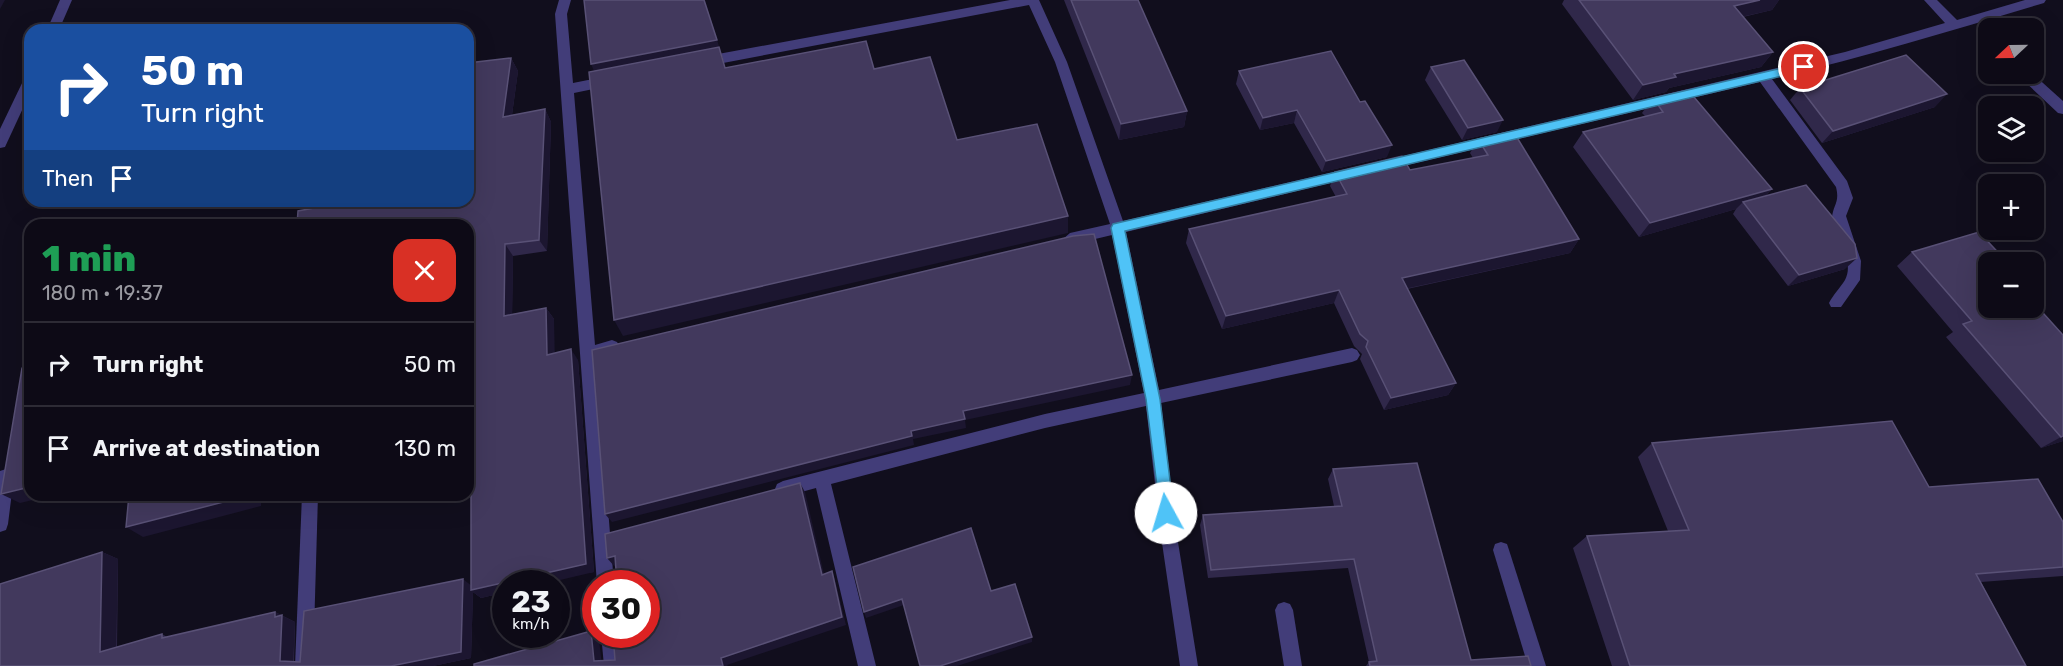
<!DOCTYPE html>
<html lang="en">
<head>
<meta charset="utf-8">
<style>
  body { margin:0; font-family:Rubik,sans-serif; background:#1b1823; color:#f1f3f6; height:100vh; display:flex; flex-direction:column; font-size:22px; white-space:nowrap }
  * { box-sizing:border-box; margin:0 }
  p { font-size:20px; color:#9a9aa1 }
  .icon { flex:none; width:33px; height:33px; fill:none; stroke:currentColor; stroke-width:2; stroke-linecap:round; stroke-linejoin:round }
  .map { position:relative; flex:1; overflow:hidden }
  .panel { position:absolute; left:24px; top:219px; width:450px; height:282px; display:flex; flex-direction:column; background:#0d0a16; border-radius:18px; box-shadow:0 6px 24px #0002,0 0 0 2px #2d2b35 }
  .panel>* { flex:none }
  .top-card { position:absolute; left:24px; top:24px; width:450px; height:183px; border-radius:18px; box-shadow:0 6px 24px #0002,0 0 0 2px #2d2b35; background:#1a4fa0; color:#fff; overflow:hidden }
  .needle { width:39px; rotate:248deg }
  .fabs { position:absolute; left:1978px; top:18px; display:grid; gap:12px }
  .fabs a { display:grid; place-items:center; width:66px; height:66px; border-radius:12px; background:#0d0a16; box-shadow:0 6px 24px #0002,0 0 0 2px #2d2b35; font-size:30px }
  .speed { position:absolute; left:492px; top:570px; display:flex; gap:12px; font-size:30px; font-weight:700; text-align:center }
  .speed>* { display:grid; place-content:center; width:78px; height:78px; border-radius:50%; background:#0d0a16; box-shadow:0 6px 24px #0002,0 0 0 2px #2d2b35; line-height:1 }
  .speed small { font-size:15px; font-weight:400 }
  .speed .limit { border:9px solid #d22; background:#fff; color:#111 }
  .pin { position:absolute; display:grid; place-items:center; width:51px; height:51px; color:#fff; margin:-26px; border:3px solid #fff; border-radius:50%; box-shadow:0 2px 6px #0007 }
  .me { position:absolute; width:66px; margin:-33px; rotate:354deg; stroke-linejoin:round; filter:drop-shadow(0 0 4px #0008) }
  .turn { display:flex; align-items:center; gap:21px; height:126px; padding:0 18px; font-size:27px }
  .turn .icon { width:78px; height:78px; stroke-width:2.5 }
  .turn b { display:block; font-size:42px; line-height:51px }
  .then { display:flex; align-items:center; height:57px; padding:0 18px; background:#0003; gap:12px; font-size:22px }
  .round { display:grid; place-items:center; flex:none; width:63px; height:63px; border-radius:18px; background:#1b1823 }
  .head { display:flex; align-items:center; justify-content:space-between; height:102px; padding:0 18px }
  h1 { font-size:36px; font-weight:800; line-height:45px; color:#1e9e55 }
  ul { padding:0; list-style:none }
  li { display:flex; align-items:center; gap:18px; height:84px; padding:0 18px; border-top:2px solid #2d2b35 }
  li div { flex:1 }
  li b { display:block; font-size:22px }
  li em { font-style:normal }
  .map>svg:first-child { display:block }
</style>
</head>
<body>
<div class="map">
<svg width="2063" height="666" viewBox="0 0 2063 666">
  <rect width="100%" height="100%" fill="#110e1d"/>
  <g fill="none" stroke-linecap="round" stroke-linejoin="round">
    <g fill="#423d79" fill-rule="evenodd">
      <polygon points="60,0 72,0 59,30 47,30"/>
      <polygon points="559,0 571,0 567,14 573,83 608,76 615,81 608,86 574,93 595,345 612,340 617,342 620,347 617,352 596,357 614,584 597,584 555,14"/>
      <polygon points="1010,0 1039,0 1067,62 1123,221 1351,168 1358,173 1351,178 1126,232 1159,390 1352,348 1357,350 1360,355 1357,360 1352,362 1161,403 1177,536 1198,666 1180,666 1161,536 1146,406 1045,428 831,484 876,666 858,666 816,488 783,497 777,494 775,489 777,484 783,481 1045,414 1144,393 1112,235 1070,245 1063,239 1070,233 1110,224 1055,62 1029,5 702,67 696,62 702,57"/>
      <path d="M 1924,0 L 1937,0 L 1957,20 L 2025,0 L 2046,0 L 2044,3 C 1954,30 1864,57 1772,79 L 1847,181 L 1853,198 L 1846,216 L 1861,261 L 1860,280 L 1841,307 L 1831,307 L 1829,303 C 1833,295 1840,288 1845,280 C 1856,259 1832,238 1832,218 C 1833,204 1840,203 1836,187 L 1760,82 L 1386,170 L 1379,165 L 1386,160 L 1845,52 L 1945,23 Z"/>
      <polygon points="30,74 30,93 5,147 0,148 0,129 24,79"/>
      <polygon points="2022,74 2033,74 2063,101 2063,114 2058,113 2022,79"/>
      <polygon points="6,469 12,471 14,476 8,524 6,530 0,532 0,471"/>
      <polygon points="302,495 318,495 313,666 295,666"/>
      <polygon points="1501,542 1507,544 1509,550 1546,666 1528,666 1493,550 1495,544"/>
      <polygon points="1284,602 1290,604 1293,610 1302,666 1284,666 1275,610 1278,604"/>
      <polygon points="601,634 619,634 622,666 604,666"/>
    </g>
  </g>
  <g fill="#30284a">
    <polygon points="1064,0 1138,0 1187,111 1184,127 1119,140"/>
    <polygon points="1564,0 1779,0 1772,10 1743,17 1773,52 1761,67 1669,88 1666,92 1633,100 1562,4"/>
    <polygon points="511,58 518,71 512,115 545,109 551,122 547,251 513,256 512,314 546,308 554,319 554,353 578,360 594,572 506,584 506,592 481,598 473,592 471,658 433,666 0,666 102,552 118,559 117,647 162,634 167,637 275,612 295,622 294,662 300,662 471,585 471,489 468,201"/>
    <polygon points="1431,67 1497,132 1462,140 1425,80"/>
    <polygon points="1239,71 1360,102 1387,157 1322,172 1294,123 1260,130 1236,84"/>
    <polygon points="1800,88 1935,107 1822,143 1790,100"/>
    <polygon points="1653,98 1772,189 1765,196 1845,269 1788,286 1733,214 1736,209 1639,237 1573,147 1583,132 1645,116 1642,113"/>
    <polygon points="1478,139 1579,239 1570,253 1407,289 1456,383 1448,395 1384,410 1360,359 1362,354 1354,346 1334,303 1222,329 1186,243 1189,229 1336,197 1330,186 1335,172 1410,170 1473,158 1470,153"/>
    <polygon points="1912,252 1989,262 2063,335 2063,441 2041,448 1946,337 1953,332 1897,266"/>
    <polygon points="1652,443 1929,487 2063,522 2063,576 1981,582 2026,666 1612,666 1573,548 1587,536 1668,531 1638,457"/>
    <polygon points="1333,469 1471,660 1531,666 1366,666 1369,662 1348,568 1208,578 1200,525 1203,515 1334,506 1328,479"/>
  </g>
  <g fill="#1c1630">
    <polygon points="0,0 5,0 0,9"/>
    <polygon points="705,0 731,86 596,76 591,64"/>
    <polygon points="1760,0 1779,0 1772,10 1723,21 1734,6"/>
    <polygon points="1773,52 1761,67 1669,88 1666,92 1633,100 1643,85 1674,74"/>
    <polygon points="511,58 518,71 510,129 503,117"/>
    <polygon points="1947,94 1935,107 1822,143 1833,131"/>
    <polygon points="545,109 551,122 547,251 539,240"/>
    <polygon points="1297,110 1294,123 1260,130 1263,118"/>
    <polygon points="1187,111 1184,127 1119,140 1121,124"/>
    <polygon points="1503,120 1497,132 1462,140 1468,128"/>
    <polygon points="1392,145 1387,157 1322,172 1326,161"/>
    <polygon points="1772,189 1759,203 1743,202 1736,209 1639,237 1650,223"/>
    <polygon points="1068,216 1068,233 623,336 614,320"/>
    <polygon points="1579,239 1570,253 1395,291 1402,278"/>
    <polygon points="505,244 513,256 512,327 504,316"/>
    <polygon points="1857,258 1845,269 1788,286 1799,275"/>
    <polygon points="1339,290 1334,303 1222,329 1226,316"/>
    <polygon points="546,308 554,319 555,365 547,355"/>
    <polygon points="571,349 578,360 594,572 543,584 506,584 506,592 481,598 473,592 471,658 433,666 391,666 463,579 473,587"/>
    <polygon points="1132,375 1130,385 965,420 966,428 913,439 914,445 612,522 605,514 911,431 963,411"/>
    <polygon points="1456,383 1448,395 1384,410 1391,398"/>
    <polygon points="2063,436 2063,441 2041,448 2061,437"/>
    <polygon points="471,478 471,489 468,486 468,479"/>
    <polygon points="800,483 805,492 826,583 822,575"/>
    <polygon points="30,487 30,495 54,495 20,503 1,494"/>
    <polygon points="247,495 261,495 261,506 143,537 126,527"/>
    <polygon points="102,552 118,559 116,659 100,652"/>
    <polygon points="615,556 622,565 615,567 607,558"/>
    <polygon points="832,571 835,580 846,625 727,665 728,666 723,666 721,658"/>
    <polygon points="902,599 904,605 866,618 864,612"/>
    <polygon points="275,612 295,622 293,666 280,661 275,617"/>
    <polygon points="591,631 599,639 602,666 594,661"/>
    <polygon points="1032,637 1032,642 957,666 940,666"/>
  </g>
  <g fill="#42395d" stroke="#595176" stroke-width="1.5">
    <polygon points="584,0 704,0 717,40 591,64"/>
    <polygon points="1071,0 1138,0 1187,111 1121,124"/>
    <polygon points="1579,0 1760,0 1734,6 1773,52 1674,74 1676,77 1643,85"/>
    <polygon points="866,41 874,69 930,57 957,140 1037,124 1068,216 614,320 589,72 719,47 725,68"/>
    <polygon points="1331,51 1360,102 1365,101 1392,145 1326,161 1297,110 1263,118 1239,71"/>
    <polygon points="1906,55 1947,94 1833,131 1800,88"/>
    <polygon points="511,58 503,117 545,109 539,240 505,244 504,316 546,308 547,355 571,349 586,564 471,590 471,478 468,479 468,225 297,225 298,211 352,201 468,201 468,63"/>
    <polygon points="1464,60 1503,120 1468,128 1431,67"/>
    <polygon points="1688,90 1772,189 1650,223 1583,132 1663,112 1653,98"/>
    <polygon points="1513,131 1579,239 1402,278 1456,383 1391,398 1366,347 1368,341 1360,334 1339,290 1226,316 1189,229 1347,194 1335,172 1402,156 1410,170 1488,155 1478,139"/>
    <polygon points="1806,185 1855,244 1857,258 1799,275 1743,202"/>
    <polygon points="1979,232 2007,262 1989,262 1989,308 2034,308 2034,303 2063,335 2063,436 2061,437 1963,324 1972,321 1912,252"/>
    <polygon points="1094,234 1132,375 963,411 965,419 911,431 912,436 605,514 592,350 1073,236"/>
    <polygon points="30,366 30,487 1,494 22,368"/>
    <polygon points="1892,421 1929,487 2038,479 2063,522 2063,567 1976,574 2026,666 1630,666 1587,536 1689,530 1652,443"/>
    <polygon points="1417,463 1471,660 1528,656 1531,666 1370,666 1369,662 1377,661 1354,559 1211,570 1203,515 1342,506 1333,469"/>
    <polygon points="800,483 822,575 832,571 842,617 721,658 723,666 474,666 474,664 591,631 594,661 615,660 613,634 646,634 646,584 617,584 615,556 607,558 605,534"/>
    <polygon points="129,495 247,495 247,496 126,527"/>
    <polygon points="971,528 991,591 1015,584 1032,637 940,666 920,666 902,599 864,612 853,567"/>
    <polygon points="102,552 100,652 162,634 162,638 275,612 275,617 282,615 280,661 300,662 304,611 463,579 461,652 391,666 0,666 0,584"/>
  </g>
  <polygon fill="#4fc3f7" stroke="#337fa1" stroke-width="1.5" points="1804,63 1808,64 1808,70 1125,231 1160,399 1174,513 1171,518 1166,520 1161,518 1146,399 1111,228 1113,224"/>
</svg>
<div class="fabs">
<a><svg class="needle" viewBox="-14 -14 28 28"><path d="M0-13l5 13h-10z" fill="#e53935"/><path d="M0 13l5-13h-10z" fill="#9a9aa1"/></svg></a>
<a><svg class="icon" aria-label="layers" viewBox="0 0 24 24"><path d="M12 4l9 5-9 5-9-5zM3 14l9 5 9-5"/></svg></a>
<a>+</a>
<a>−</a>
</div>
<div class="speed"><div>23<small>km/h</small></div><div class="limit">30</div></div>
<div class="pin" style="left:1804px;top:67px;background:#d93025"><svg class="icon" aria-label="arrive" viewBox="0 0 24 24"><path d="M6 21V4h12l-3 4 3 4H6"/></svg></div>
<svg class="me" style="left:1166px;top:513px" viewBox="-20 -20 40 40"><circle r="19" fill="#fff"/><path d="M0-13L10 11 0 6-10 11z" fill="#4fc3f7"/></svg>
<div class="top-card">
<div class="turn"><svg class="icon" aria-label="right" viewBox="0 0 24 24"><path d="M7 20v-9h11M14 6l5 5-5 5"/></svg><div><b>50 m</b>Turn right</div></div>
<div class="then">Then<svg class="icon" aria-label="arrive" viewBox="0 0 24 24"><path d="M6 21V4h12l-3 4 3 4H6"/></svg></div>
</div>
<section class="panel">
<div class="head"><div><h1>1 min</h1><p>180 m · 19:37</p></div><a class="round" style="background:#d93025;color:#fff"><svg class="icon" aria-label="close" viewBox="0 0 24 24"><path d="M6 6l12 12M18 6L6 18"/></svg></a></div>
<ul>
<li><svg class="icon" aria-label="right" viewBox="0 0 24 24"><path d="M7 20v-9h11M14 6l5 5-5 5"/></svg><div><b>Turn right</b></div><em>50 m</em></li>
<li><svg class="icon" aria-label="arrive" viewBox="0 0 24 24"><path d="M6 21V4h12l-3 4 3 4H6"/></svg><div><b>Arrive at destination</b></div><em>130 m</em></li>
</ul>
</section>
</div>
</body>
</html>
